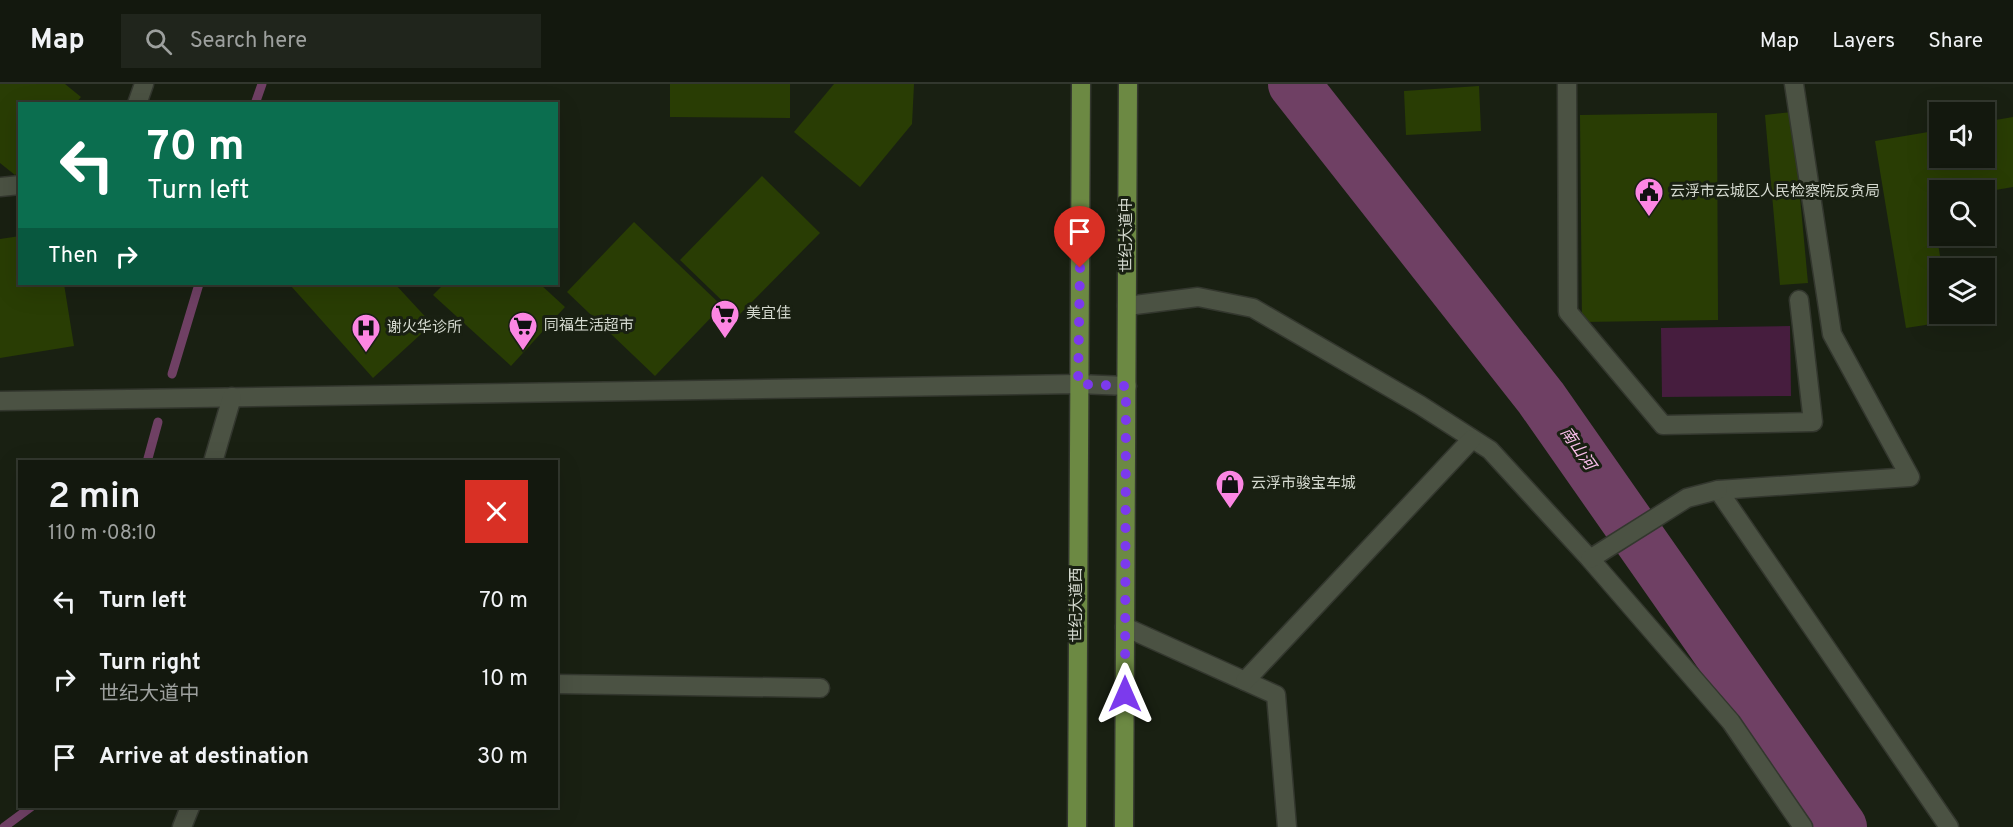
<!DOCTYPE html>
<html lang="en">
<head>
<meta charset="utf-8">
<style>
  body { margin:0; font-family:Overpass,"Noto Sans SC",sans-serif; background:#20251c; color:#f1f3f6; height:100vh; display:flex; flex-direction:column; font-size:22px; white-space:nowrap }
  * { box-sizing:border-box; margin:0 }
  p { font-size:20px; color:#9da09e }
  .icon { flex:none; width:33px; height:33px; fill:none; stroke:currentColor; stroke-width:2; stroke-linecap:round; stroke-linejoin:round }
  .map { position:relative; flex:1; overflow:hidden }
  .details { position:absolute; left:18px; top:376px; width:540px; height:348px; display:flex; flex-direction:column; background:#13180e; border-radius:0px; box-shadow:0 6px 24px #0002,0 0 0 2px #32372e }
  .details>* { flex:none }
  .hud { position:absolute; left:18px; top:18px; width:540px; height:183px; border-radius:0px; box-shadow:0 6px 24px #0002,0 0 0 2px #32372e; background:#0b6e4f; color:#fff; overflow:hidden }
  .buttons { position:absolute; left:1929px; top:18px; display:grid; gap:12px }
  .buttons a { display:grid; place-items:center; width:66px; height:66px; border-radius:0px; background:#13180e; box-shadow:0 6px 24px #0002,0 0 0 2px #32372e; font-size:30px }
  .pin { position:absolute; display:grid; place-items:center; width:51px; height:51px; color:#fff; margin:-62px -26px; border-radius:50% 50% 50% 0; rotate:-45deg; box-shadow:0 0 6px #0007 }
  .pin .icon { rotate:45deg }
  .me { position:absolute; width:66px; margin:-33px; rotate:0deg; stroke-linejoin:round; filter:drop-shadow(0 0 4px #0008) }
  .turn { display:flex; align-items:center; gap:21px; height:126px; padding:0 30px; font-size:27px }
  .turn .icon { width:78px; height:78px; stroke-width:2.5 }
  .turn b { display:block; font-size:42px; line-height:51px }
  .then { display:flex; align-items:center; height:57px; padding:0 30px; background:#0003; gap:12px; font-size:22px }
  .round { display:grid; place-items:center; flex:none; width:63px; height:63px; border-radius:0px; background:#20251c }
  .summary { display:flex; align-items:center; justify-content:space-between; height:102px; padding:0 30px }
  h1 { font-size:36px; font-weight:600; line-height:45px }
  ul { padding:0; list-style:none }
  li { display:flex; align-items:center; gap:18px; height:78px; padding:0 30px }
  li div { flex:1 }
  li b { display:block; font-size:22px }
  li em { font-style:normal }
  header { display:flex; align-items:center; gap:36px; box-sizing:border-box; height:84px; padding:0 30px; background:#13180e; border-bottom:2px solid #32372e }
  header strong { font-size:28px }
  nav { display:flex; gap:33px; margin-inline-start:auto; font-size:21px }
  .search { width:420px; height:54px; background:#20251c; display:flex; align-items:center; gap:15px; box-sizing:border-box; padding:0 21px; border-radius:0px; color:#9da09e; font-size:22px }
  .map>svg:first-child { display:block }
</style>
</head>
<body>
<header>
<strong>Map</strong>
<div class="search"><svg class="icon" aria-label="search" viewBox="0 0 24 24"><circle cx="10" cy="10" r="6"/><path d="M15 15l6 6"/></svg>Search here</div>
<nav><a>Map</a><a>Layers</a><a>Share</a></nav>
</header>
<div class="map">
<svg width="2013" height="743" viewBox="0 0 2013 743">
  <rect width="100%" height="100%" fill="#192012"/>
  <polygon fill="#461d3e" points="1790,242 1791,312 1662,313 1661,244"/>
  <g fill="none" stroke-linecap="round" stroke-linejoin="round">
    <g stroke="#6f4064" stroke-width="9">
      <polyline points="255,20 262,0"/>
      <polyline points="172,290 199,200"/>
      <polyline points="147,378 158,338"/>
      <polyline points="4,743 31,723"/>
    </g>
    <polyline stroke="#6f4064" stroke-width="52" points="1294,0 1541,314 1841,743"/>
  </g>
  <g fill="#293d04">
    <polygon points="0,0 65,0 81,13 75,20 20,20 20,86 15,91 0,79"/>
    <polygon points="670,0 790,0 790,34 670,33"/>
    <polygon points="834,0 914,0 912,40 860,103 794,48"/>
    <polygon points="1479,2 1481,47 1406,51 1404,7"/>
    <polygon points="1792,28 1808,199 1780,201 1765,31"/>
    <polygon points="1717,29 1718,236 1582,238 1580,31"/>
    <polygon points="2013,33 2013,103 1984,108 1940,106 1940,115 1931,117 1942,184 1940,184 1940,230 1949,230 1951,237 1906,244 1875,57 1940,46 1940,74 1984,74 1984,38"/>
    <polygon points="762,92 820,149 738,232 680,176"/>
    <polygon points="634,138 722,222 655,292 567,208"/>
    <polygon points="20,152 20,200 64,200 74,262 0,274 0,155"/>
    <polygon points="294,200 395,200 432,240 373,294 291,202"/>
    <polygon points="444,200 540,200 565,223 511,282 433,211"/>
  </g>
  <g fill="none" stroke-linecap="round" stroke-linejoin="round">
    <g stroke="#33372e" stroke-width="21">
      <g id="minor">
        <polyline points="1567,0 1568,228 1663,341 1813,338 1799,216"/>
        <polyline points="1794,0 1832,250 1910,393 1718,406 1949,743"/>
        <polyline points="137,20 144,0"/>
        <polyline points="0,103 20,101"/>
        <polyline points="1127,222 1198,213 1253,224 1420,321 1490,366 1590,475 1731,638 1803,743"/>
        <polyline points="0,317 1078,300 1127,302"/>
        <polyline points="213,378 232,313"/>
        <polyline points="1590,475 1687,414 1718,406"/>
        <polyline points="1125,543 1276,611 1287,743"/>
        <polyline points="1245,597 1472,355"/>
        <polyline points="556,600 820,604"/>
        <polyline points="182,743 190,723"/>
      </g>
    </g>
    <g stroke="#33372e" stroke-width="21">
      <g id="major">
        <polyline points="1077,743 1081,0"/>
        <polyline points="1124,743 1128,0"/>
      </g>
    </g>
    <use href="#minor" stroke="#4b5243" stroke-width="18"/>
    <use href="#major" stroke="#6c8943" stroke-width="18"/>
  </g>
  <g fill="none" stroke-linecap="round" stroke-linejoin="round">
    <polyline stroke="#7c3aed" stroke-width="10" stroke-dasharray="0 18" points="1080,184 1078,300 1126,302 1125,610"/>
  </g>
  <defs>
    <g id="civic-pin" transform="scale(1.5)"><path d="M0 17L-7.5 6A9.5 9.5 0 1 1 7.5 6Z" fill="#fc86e3" stroke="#192012"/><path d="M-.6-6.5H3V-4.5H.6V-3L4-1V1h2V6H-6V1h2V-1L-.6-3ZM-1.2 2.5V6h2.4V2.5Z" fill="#111"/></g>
    <g id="supermarket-pin" transform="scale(1.5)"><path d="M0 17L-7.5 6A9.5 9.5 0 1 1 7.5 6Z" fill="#fc86e3" stroke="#192012"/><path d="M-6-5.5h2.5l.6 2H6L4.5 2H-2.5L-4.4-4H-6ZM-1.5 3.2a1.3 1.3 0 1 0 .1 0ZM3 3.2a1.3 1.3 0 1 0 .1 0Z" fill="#111"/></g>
    <g id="hospital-pin" transform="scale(1.5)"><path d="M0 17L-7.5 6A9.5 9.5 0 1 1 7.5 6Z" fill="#fc86e3" stroke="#192012"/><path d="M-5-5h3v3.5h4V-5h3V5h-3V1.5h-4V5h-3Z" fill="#111"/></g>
    <g id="shop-pin" transform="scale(1.5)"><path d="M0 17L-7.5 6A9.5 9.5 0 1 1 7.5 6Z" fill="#fc86e3" stroke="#192012"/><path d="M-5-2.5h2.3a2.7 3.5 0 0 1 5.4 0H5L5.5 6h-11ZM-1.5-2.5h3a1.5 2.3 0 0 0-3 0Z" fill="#111"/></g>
  </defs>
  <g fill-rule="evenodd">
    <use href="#civic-pin" x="1649" y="108"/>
    <use href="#supermarket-pin" x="725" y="230"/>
    <use href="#supermarket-pin" x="523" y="242"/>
    <use href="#hospital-pin" x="366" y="244"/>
    <use href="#shop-pin" x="1230" y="400"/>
  </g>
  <g text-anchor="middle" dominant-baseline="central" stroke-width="6" stroke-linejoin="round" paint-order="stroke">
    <g font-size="15" fill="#d4d9cf" stroke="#192012" text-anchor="start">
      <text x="1670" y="108">云浮市云城区人民检察院反贪局</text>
      <text x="746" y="230">美宜佳</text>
      <text x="544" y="242">同福生活超市</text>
      <text x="387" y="244">谢火华诊所</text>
      <text x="1251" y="400">云浮市骏宝车城</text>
    </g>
    <g font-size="15" fill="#d4d9cf" stroke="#192012">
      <text transform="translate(1127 151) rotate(-90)">世纪大道中</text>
      <text transform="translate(1077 521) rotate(-90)">世纪大道西</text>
    </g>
    <g font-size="16" font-style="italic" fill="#fcc0ed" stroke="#192012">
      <text transform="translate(1577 365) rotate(55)">南山河</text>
    </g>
  </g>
</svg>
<div class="buttons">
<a><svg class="icon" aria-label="sound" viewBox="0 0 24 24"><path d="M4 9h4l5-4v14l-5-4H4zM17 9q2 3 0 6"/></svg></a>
<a><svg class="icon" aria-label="search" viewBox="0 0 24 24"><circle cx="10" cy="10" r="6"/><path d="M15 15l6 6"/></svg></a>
<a><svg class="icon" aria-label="layers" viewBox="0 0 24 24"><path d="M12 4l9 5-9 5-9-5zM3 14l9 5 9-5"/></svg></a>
</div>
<div class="pin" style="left:1080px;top:184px;background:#d93025"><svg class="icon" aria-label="arrive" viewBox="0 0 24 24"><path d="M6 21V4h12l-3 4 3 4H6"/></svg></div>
<svg class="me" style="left:1125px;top:610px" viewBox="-20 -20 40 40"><path d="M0-17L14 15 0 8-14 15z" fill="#7c3aed" stroke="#fff" stroke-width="4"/></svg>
<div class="hud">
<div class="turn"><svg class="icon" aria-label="left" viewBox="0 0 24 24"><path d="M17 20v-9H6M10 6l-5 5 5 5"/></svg><div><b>70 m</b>Turn left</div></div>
<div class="then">Then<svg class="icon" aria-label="right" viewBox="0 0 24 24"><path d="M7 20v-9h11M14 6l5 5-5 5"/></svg></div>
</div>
<section class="details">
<div class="summary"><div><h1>2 min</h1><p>110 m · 08:10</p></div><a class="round" style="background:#d93025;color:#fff"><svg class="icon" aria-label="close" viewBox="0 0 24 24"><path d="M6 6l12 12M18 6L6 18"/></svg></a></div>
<ul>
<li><svg class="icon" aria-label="left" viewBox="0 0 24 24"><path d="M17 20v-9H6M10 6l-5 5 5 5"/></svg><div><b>Turn left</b></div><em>70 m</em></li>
<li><svg class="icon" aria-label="right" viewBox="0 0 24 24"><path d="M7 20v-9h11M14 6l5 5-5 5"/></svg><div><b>Turn right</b><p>世纪大道中</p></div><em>10 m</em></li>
<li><svg class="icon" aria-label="arrive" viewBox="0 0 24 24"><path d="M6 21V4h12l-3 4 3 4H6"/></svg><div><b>Arrive at destination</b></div><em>30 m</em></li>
</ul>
</section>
</div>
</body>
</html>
